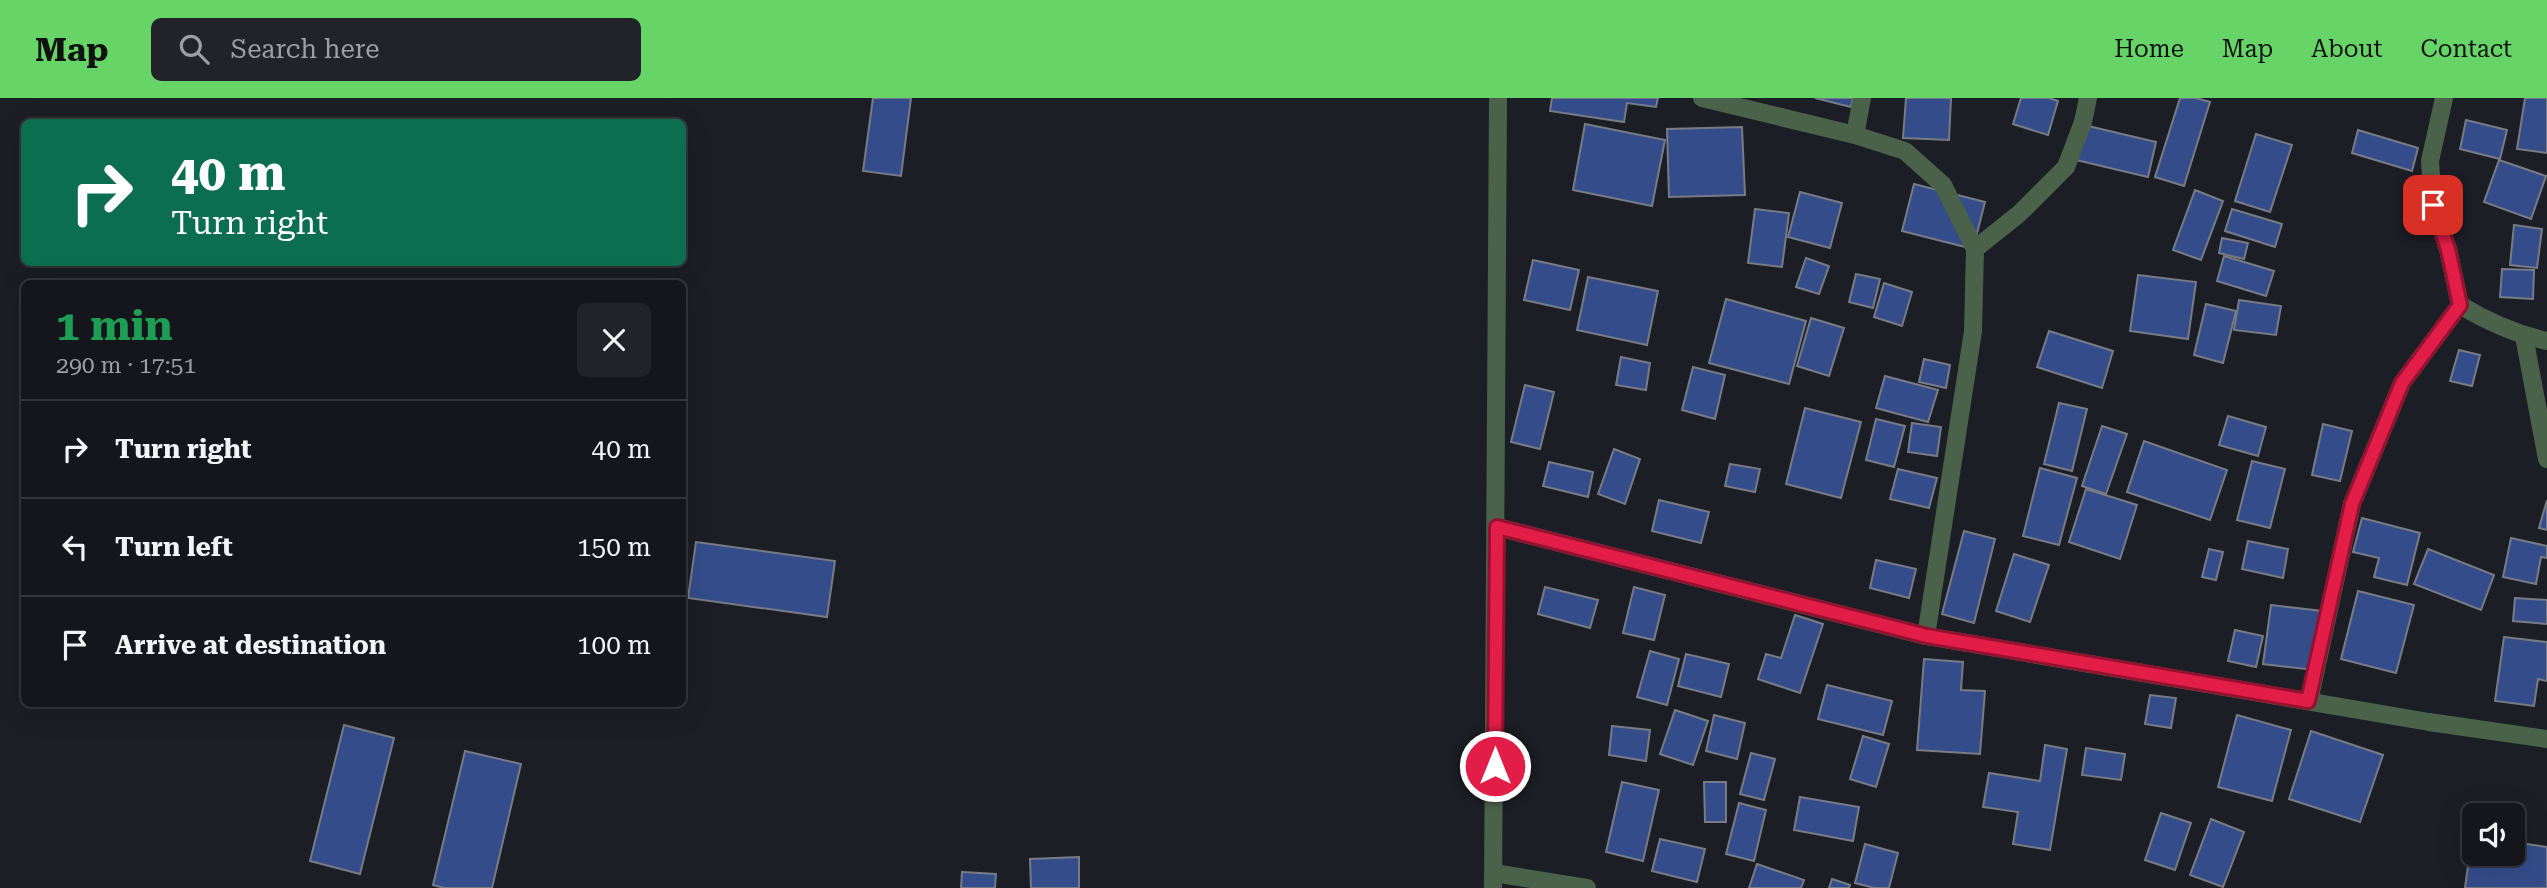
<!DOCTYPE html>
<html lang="en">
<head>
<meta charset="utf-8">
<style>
  body { margin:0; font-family:"Roboto Serif",serif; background:#212329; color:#f1f3f6; height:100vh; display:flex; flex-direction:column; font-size:26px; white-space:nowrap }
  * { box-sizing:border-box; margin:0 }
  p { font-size:23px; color:#9d9fa3 }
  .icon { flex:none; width:38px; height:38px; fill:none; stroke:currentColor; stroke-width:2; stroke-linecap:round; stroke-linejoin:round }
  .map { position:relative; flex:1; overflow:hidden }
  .details { position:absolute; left:21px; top:182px; width:665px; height:427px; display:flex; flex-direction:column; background:#14161c; border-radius:10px; box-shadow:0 7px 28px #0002,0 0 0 2px #33353b }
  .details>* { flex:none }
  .top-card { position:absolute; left:21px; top:21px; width:665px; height:147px; border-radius:10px; box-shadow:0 7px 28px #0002,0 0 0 2px #33353b; background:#0b6e4f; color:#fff; overflow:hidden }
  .fabs { position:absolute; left:2462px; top:705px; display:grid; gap:14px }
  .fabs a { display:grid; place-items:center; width:63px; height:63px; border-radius:10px; background:#14161c; box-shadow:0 7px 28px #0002,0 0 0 2px #33353b; font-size:35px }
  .pin { position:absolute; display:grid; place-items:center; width:60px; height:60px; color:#fff; margin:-30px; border-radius:14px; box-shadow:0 4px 10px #0006 }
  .me { position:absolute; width:77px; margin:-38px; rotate:0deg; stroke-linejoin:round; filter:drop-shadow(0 0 5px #0008) }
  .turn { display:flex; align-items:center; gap:24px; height:147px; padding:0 35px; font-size:32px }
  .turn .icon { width:91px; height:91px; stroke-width:2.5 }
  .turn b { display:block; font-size:49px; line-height:60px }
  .round { display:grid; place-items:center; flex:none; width:74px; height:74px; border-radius:10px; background:#212329 }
  .overview { display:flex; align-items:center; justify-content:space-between; height:119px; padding:0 35px }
  h1 { font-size:42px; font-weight:700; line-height:52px; color:#1e9e55 }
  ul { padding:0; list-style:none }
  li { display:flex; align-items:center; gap:21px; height:98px; padding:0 35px; border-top:2px solid #33353b }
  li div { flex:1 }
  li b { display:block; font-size:26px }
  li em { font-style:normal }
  header { display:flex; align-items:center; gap:42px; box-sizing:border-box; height:98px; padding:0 35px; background:#66d467; color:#111 }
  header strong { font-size:33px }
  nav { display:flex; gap:38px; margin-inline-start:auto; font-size:24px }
  .search { width:490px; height:63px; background:#212329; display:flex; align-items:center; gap:18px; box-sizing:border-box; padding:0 24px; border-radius:10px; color:#9d9fa3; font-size:26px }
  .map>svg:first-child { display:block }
</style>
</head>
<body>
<header>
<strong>Map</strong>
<div class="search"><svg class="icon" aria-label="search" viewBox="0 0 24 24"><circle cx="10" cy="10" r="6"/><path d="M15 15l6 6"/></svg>Search here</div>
<nav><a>Home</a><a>Map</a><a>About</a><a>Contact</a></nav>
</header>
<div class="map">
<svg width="2547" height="790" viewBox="0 0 2547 790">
  <rect width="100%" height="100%" fill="#1b1e25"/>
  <g fill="#344c8a" stroke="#777b83" stroke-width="2">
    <polygon points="873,0 911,0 901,78 863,73"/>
    <polygon points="1552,0 1658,0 1656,9 1627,5 1624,24 1550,13"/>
    <polygon points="1815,0 1853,0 1851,9"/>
    <polygon points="1906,0 1951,0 1949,42 1903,40"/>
    <polygon points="2021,0 2049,0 2058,3 2048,37 2013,26"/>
    <polygon points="2180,0 2196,0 2210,4 2184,88 2155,79"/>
    <polygon points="2525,0 2547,0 2547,55 2517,51"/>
    <polygon points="2466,22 2507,32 2500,61 2460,51"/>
    <polygon points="1585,26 1665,42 1652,108 1573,92"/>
    <polygon points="2084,27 2156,44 2148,79 2076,62"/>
    <polygon points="1742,29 1745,97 1669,99 1667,31"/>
    <polygon points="2358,32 2418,50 2412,73 2352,55"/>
    <polygon points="2256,36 2292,47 2270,114 2235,103"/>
    <polygon points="2499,62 2546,78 2531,121 2484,104"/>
    <polygon points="1914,86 1985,104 1973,151 1902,133"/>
    <polygon points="2195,92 2223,103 2201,162 2173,152"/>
    <polygon points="1800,94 1842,105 1830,150 1788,139"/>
    <polygon points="1755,111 1789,115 1782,169 1748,165"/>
    <polygon points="2232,111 2282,126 2275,149 2225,133"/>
    <polygon points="2514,127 2542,131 2537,170 2510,167"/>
    <polygon points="2222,140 2248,145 2244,161 2219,155"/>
    <polygon points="2224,158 2274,173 2266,198 2217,183"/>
    <polygon points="1806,160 1829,168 1819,196 1796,189"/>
    <polygon points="1533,162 1579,172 1570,212 1524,202"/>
    <polygon points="2502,171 2534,172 2533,201 2500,199"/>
    <polygon points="1856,176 1880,181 1873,210 1849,204"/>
    <polygon points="2138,177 2196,184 2188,241 2130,233"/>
    <polygon points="1588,179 1658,193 1647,247 1577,232"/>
    <polygon points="1884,185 1912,194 1902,228 1874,219"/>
    <polygon points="1726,201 1806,223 1789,286 1709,265"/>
    <polygon points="2239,202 2281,208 2276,237 2234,232"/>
    <polygon points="2206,206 2236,213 2223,265 2194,257"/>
    <polygon points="1811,220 1844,230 1829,278 1797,268"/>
    <polygon points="2049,233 2113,253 2102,290 2037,269"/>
    <polygon points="2459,252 2480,257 2472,288 2450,283"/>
    <polygon points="1621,259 1650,265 1646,292 1616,287"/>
    <polygon points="1924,261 1950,267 1946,290 1919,284"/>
    <polygon points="1693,269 1725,277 1715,321 1682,312"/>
    <polygon points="1885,278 1938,292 1928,324 1876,310"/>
    <polygon points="1525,287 1554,294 1540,351 1511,344"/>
    <polygon points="2059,305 2087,311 2072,373 2044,366"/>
    <polygon points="1805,310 1861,324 1841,400 1786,386"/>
    <polygon points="2228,318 2266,329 2258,358 2219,347"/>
    <polygon points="1876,321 1905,328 1894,369 1866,362"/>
    <polygon points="1912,325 1941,329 1937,358 1908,354"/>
    <polygon points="2323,326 2352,333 2340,383 2312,377"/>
    <polygon points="2102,328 2127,336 2106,396 2082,388"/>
    <polygon points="2144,343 2227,372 2210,422 2127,394"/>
    <polygon points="1614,351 1640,361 1625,406 1598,396"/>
    <polygon points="2252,363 2285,371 2270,430 2237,422"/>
    <polygon points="1549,364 1593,374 1588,399 1543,388"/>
    <polygon points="1730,366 1760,371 1755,394 1725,388"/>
    <polygon points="2040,370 2077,380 2059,447 2023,438"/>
    <polygon points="1898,371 1937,380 1929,410 1890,401"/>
    <polygon points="2086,391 2137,407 2120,461 2069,444"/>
    <polygon points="1659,402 1709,414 1701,445 1652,433"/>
    <polygon points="2547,402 2547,432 2539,430"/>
    <polygon points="2362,420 2420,435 2407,487 2374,479 2379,460 2353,454"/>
    <polygon points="1964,433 1995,441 1974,525 1942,516"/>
    <polygon points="2511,440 2547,448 2547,460 2541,459 2536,486 2503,479"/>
    <polygon points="2248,443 2288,451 2283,480 2242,471"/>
    <polygon points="696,444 835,463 827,519 688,500"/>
    <polygon points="2209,451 2223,454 2216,482 2202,479"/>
    <polygon points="2428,451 2494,477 2481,512 2414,486"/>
    <polygon points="2014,456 2049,467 2030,524 1996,513"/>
    <polygon points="1876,462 1916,471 1909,500 1870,490"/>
    <polygon points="1545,489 1598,502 1590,530 1538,516"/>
    <polygon points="1634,489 1665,497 1654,542 1623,535"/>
    <polygon points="2358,493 2414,507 2396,575 2341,561"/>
    <polygon points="2515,500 2547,502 2547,526 2513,523"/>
    <polygon points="2271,507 2322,513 2315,572 2263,566"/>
    <polygon points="1795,517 1823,526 1800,595 1758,581 1766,556 1781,560"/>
    <polygon points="2235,532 2263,538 2256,569 2228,563"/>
    <polygon points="2504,539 2547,544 2547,583 2538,581 2534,608 2495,603"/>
    <polygon points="1650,553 1679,561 1667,607 1637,599"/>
    <polygon points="1686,556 1729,566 1721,599 1678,588"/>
    <polygon points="1924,561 1963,564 1961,592 1985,593 1980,656 1917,652"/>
    <polygon points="1827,587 1892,603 1883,637 1818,621"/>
    <polygon points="2150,597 2176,600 2171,630 2145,626"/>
    <polygon points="1675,612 1708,623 1693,667 1660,656"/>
    <polygon points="1714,617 1745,625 1737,661 1706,653"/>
    <polygon points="2237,617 2291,632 2272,703 2218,689"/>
    <polygon points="344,627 394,640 360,776 310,763"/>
    <polygon points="1612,628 1650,632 1646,663 1609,657"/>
    <polygon points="2311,633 2383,657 2360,724 2289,701"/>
    <polygon points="1863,638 1889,646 1876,689 1850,681"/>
    <polygon points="2045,647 2067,651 2050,752 2013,746 2018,714 1983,709 1989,675 2040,683"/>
    <polygon points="2086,650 2125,656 2121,682 2082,677"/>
    <polygon points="465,653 521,666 492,790 444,790 433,787"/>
    <polygon points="1751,655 1775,661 1764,702 1740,696"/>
    <polygon points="1622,684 1659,692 1643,763 1606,754"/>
    <polygon points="1704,684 1726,684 1726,724 1705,724"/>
    <polygon points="1800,699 1859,709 1853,743 1794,732"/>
    <polygon points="1739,705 1766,712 1754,763 1726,756"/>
    <polygon points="2161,715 2191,725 2175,772 2145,762"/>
    <polygon points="2211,721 2244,734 2223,789 2190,777"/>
    <polygon points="2472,738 2474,739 2474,756 2513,756 2513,744 2547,749 2547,790 2465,790"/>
    <polygon points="1660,741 1705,751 1697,784 1652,773"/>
    <polygon points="1865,746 1898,755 1889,790 1874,790 1855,785"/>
    <polygon points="1079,759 1079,790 1031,790 1030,761"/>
    <polygon points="1757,766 1804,782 1801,790 1749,790"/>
    <polygon points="962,774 996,776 995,790 961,790"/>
    <polygon points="1832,781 1850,787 1849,790 1829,790"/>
  </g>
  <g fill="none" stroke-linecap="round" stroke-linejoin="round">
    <g stroke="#4b624a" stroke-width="18">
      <polyline points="1702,0 1855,37 1905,53 1943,87 1975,151 1973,233 1926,538"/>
      <path d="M 2444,0 L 2430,63 L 2433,107 L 2448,151 L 2460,207 C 2488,224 2515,236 2547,243"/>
      <polyline points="1855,37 1862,0"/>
      <polyline points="1975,151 2020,115 2066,69 2083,24 2088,0"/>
      <polyline points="2524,238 2547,361"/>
      <polyline points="1497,429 1926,538 2429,624 2547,641"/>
      <polyline points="2309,603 2352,406 2402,285 2460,207"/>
      <polyline points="1494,775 1587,790"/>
      <polyline points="1493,790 1498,0"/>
    </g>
  </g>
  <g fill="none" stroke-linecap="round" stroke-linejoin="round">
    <g stroke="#92132f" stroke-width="18">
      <polyline id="route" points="1495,668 1497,429 1927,538 2308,603 2352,406 2402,285 2460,207 2448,151 2433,107"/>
    </g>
    <use href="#route" stroke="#e11d48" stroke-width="12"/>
  </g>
</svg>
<div class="fabs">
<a><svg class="icon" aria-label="sound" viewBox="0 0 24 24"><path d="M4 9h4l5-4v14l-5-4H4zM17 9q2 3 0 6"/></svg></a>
</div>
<div class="pin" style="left:2433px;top:107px;background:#d93025"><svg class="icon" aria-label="arrive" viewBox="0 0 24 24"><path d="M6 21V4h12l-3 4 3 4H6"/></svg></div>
<svg class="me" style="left:1495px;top:668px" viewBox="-20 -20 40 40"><circle r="17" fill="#e11d48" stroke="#fff" stroke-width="3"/><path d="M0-11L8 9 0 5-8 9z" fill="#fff"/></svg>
<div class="top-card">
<div class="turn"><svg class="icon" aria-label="right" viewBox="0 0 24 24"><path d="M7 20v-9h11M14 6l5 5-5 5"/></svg><div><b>40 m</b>Turn right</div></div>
</div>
<section class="details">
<div class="overview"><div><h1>1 min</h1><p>290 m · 17:51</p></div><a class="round"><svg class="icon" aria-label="close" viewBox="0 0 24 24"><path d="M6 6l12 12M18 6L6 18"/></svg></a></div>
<ul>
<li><svg class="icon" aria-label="right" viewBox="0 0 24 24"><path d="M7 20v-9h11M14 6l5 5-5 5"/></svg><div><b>Turn right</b></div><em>40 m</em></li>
<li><svg class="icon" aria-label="left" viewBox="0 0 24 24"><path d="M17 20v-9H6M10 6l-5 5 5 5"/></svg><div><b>Turn left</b></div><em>150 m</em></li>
<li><svg class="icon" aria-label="arrive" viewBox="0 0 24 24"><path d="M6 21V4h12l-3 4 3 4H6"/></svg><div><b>Arrive at destination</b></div><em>100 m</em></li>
</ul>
</section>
</div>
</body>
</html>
